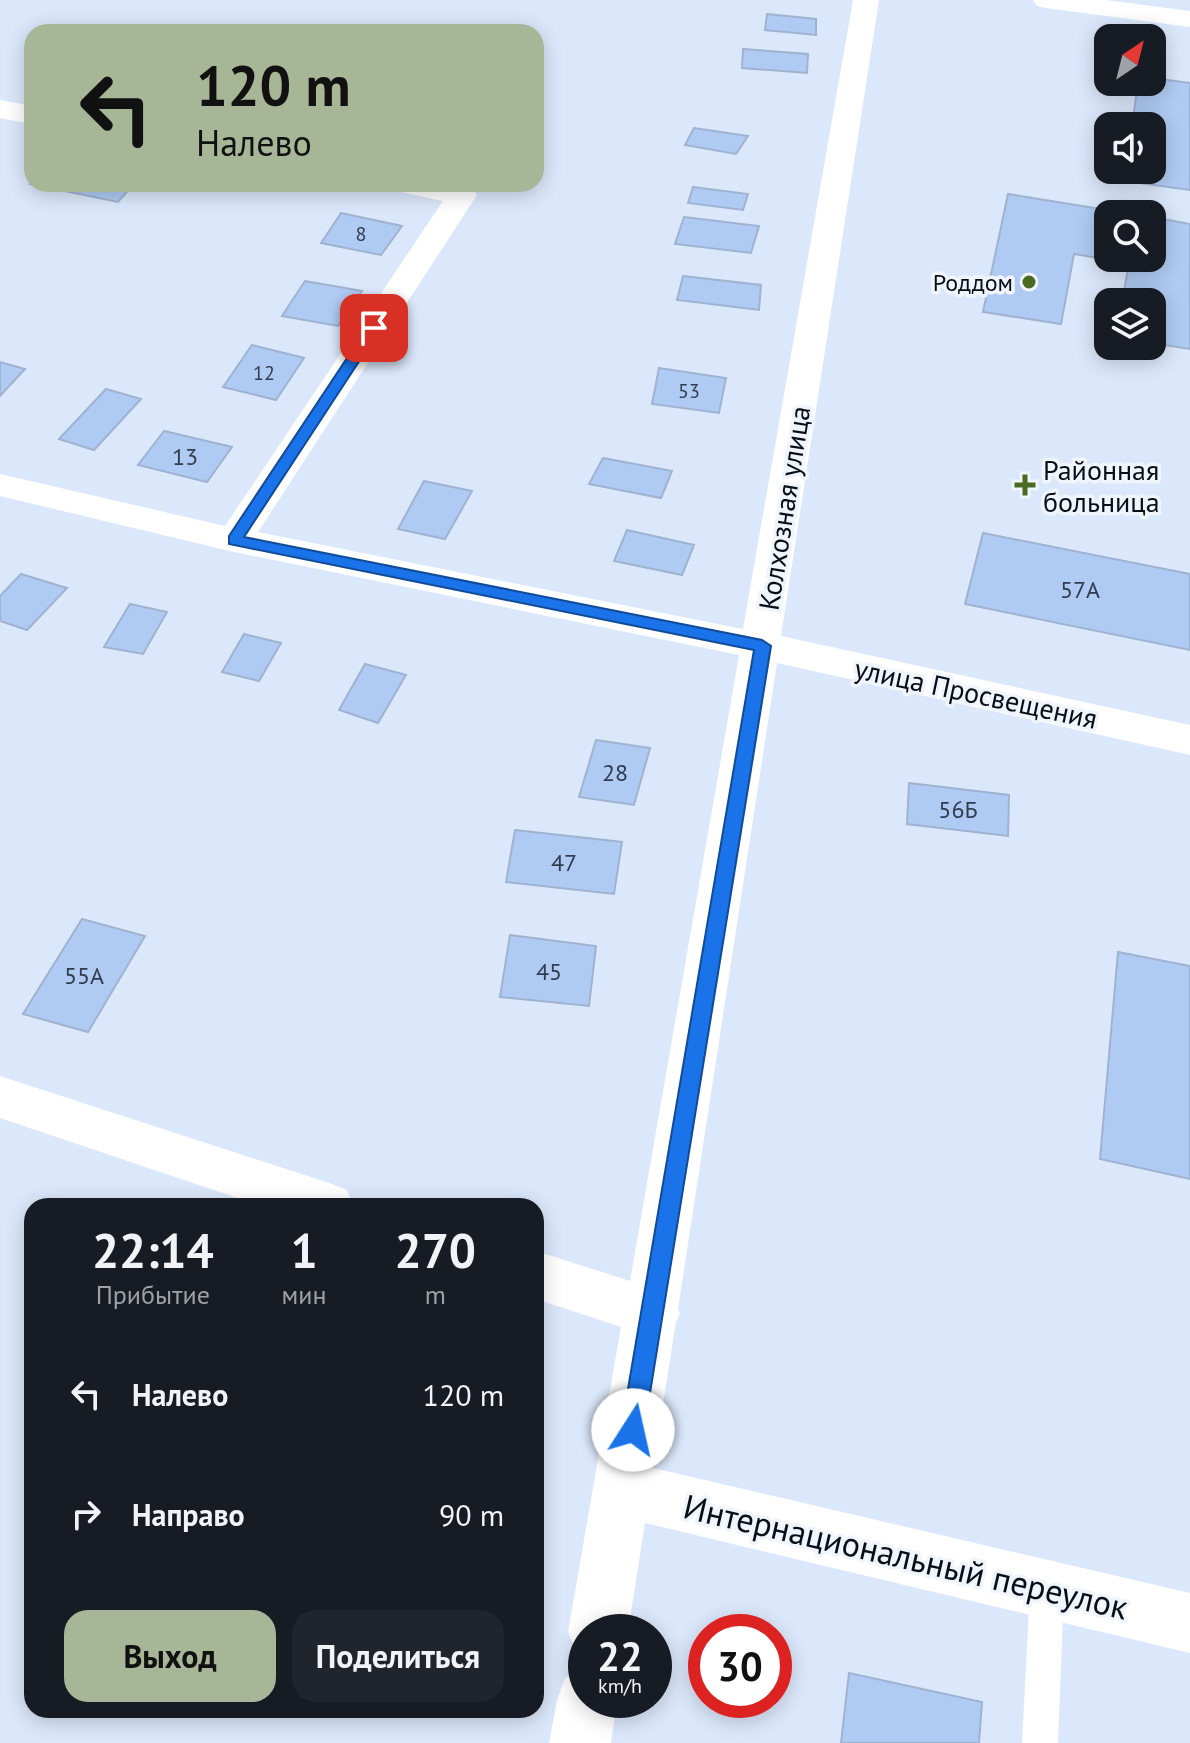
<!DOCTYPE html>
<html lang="ru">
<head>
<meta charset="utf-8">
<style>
  body { margin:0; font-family:"PT Sans",sans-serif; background:#20242c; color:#f1f3f6; height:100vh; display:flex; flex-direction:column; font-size:30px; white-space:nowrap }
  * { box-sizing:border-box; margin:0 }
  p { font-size:26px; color:#9ea1a6 }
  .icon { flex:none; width:44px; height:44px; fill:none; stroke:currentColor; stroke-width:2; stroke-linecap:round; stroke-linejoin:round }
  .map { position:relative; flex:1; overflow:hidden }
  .sheet { position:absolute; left:24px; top:1198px; width:520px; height:520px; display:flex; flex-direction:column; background:#171b24; border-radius:24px; box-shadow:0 4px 20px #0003 }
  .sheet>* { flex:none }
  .guide { position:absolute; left:24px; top:24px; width:520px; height:168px; border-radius:24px; box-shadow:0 4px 20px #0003; background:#a6b697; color:#111; overflow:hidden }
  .needle { width:52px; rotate:35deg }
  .buttons { position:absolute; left:1094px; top:24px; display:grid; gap:16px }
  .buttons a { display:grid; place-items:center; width:72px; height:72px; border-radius:16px; background:#171b24; box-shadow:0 4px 20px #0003; font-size:40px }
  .speed { position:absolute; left:568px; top:1614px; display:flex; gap:16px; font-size:40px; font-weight:700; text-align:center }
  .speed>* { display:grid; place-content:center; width:104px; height:104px; border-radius:50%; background:#171b24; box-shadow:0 4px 20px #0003; line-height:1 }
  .speed small { font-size:20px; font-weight:400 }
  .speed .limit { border:12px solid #d22; background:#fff; color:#111 }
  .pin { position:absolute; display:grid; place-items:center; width:68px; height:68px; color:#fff; margin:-34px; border-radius:16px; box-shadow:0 4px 12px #0006 }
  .me { position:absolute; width:88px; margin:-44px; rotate:10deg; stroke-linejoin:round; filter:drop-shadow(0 0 6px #0008) }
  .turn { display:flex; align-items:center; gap:28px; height:168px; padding:0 40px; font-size:36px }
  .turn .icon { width:104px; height:104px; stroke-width:2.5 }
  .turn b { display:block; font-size:56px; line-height:68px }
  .eta { display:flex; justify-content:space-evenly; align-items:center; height:136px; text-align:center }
  .eta b { font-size:48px; font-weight:700; line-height:56px }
  .cta { display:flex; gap:16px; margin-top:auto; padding:16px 40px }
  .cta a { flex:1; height:92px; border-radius:24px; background:#a6b697; color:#111; font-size:32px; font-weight:700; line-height:92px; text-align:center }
  .cta a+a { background:#20242c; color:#f1f3f6 }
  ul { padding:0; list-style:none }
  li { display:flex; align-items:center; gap:24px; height:120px; padding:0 40px }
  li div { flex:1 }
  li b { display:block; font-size:30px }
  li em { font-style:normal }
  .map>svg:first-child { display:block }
</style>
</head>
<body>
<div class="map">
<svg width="1190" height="1743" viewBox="0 0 1190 1743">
  <rect width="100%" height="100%" fill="#dbe8fb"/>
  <g fill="#b0cbf3" stroke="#9fb3d1" stroke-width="2">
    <polygon points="767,14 816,19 816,35 765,30"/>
    <polygon points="743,49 808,54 807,73 742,68"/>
    <polygon points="1152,78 1190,83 1190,190 1124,181 1125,170 1152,170 1152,126 1132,126 1138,82 1152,82"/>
    <polygon points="694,128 748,136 736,154 685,145"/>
    <polygon points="32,182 32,184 134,184 118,202 30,184"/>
    <polygon points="693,187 748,194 743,210 688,203"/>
    <polygon points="1008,194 1131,214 1108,214 1108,258 1152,258 1152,217 1190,224 1190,349 1152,343 1152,302 1122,302 1129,263 1074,254 1061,324 983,312"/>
    <polygon points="341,213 402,226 381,255 321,243"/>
    <polygon points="684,217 759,226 751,253 675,244"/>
    <polygon points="683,276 761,285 759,310 677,300"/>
    <polygon points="305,281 362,291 338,326 282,316"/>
    <polygon points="252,345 304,358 276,400 223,387"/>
    <polygon points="0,362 25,369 0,396"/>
    <polygon points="659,368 726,378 719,413 652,404"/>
    <polygon points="106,389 141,399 94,450 59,439"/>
    <polygon points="164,431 232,447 207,482 138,465"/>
    <polygon points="603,458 672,471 661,498 589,484"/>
    <polygon points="424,481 472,491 445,539 398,529"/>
    <polygon points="627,530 694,545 682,575 614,561"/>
    <polygon points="983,533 1190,574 1190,650 965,604"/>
    <polygon points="21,574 67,588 27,630 0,621 0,596"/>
    <polygon points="130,604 167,612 143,654 104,647"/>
    <polygon points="244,634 281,643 259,681 222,672"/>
    <polygon points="365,664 406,675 378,723 339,710"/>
    <polygon points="596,740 650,748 634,805 579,797"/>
    <polygon points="909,783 1009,795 1008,836 907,824"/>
    <polygon points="515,830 622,842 614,894 506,882"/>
    <polygon points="82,919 145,936 88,1032 23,1014"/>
    <polygon points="510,935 596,946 589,1006 500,997"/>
    <polygon points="1118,952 1190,966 1190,1179 1100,1159"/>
    <polygon points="849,1673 982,1702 979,1743 841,1743"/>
  </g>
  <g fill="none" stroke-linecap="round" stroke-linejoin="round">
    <polygon fill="#fff" fill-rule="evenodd" points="1047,1572 1059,1577 1064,1589 1058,1743 1022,1743 1030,1589 1035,1577"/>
    <g fill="#fff" fill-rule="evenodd">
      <polygon points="853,0 879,0 781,636 1190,725 1190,755 777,663 678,1309 680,1313 676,1322 653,1468 1190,1593 1190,1653 645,1523 628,1632 586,1632 586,1657 577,1653 568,1632 621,1327 536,1299 536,1251 630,1281 739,655 234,552 0,496 0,474 225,526 443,201 392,190 388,184 451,184 473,189 477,195 258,532 743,629"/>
      <polygon points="1033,0 1106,0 1190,11 1190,27 1046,8 1037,6"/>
      <polygon points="0,100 32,106 32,124 0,118"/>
      <polygon points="0,1076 329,1183 347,1190 354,1206 261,1206 0,1118"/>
      <polygon points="586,1670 586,1700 617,1700 611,1743 549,1743 557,1700 565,1678"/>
    </g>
  </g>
  <polygon fill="#1a73e8" stroke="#114b97" stroke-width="2" points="369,325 381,328 244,537 762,640 771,646 644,1430 641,1438 633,1442 624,1438 621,1430 754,650 229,544 229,536"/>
  <g fill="#4b6b22" stroke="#f0f5fb" stroke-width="3">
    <circle cx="1029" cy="282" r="8"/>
    <path d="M1021 473h8v8h8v8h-8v8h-8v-8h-8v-8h8z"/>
  </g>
  <g text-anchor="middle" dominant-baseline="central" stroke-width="7" stroke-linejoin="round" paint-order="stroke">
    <g font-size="20" fill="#313d4f">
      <text x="361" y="234">8</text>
      <text x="264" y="373">12</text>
      <text x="689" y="391">53</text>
    </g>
    <g font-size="24" fill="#070e18" stroke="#f0f5fb" text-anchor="end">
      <text x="1013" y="282">Роддом</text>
    </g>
    <g font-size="24" fill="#313d4f">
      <text x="185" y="456">13</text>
      <text x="1080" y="589">57А</text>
      <text x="615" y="772">28</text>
      <text x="958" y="809">56Б</text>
      <text x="564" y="862">47</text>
      <text x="549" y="971">45</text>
      <text x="84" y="975">55А</text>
    </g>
    <g font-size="28" fill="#070e18" stroke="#f0f5fb" text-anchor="start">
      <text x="1043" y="469">Районная<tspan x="1043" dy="32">больница</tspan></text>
    </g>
    <g font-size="28" fill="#070e18" stroke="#f0f5fb">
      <text transform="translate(784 508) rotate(-81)">Колхозная улица</text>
      <text transform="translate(976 693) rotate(12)">улица Просвещения</text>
    </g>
    <g font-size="34" fill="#070e18" stroke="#f0f5fb">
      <text transform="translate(906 1556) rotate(13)">Интернациональный переулок</text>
    </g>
  </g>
</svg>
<div class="buttons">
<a><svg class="needle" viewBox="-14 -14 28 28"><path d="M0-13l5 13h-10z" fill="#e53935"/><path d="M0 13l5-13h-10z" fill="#9ea1a6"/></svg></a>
<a><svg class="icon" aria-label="sound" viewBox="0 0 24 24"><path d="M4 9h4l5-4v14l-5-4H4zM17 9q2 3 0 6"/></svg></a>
<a><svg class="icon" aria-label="search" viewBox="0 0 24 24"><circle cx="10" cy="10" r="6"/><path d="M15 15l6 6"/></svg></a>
<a><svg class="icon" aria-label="layers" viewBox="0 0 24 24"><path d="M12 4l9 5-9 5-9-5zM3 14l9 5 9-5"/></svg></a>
</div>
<div class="speed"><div>22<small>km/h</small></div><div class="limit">30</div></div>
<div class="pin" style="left:374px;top:328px;background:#d93025"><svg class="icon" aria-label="arrive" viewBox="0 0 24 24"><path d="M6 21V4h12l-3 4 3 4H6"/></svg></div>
<svg class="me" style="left:633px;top:1430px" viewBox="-20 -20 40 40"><circle r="19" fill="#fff"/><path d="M0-13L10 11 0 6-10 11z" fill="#1a73e8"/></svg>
<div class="guide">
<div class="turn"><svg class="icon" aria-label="left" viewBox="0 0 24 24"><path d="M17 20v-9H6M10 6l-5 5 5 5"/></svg><div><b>120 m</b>Налево</div></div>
</div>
<section class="sheet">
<div class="eta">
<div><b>22:14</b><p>Прибытие</p></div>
<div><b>1</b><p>мин</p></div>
<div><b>270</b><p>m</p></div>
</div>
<ul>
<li><svg class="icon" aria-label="left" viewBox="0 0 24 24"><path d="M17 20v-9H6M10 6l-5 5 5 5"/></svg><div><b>Налево</b></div><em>120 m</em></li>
<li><svg class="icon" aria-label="right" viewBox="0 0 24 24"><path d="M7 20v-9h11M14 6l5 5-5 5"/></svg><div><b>Направо</b></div><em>90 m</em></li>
</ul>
<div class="cta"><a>Выход</a><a>Поделиться</a></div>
</section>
</div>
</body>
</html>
